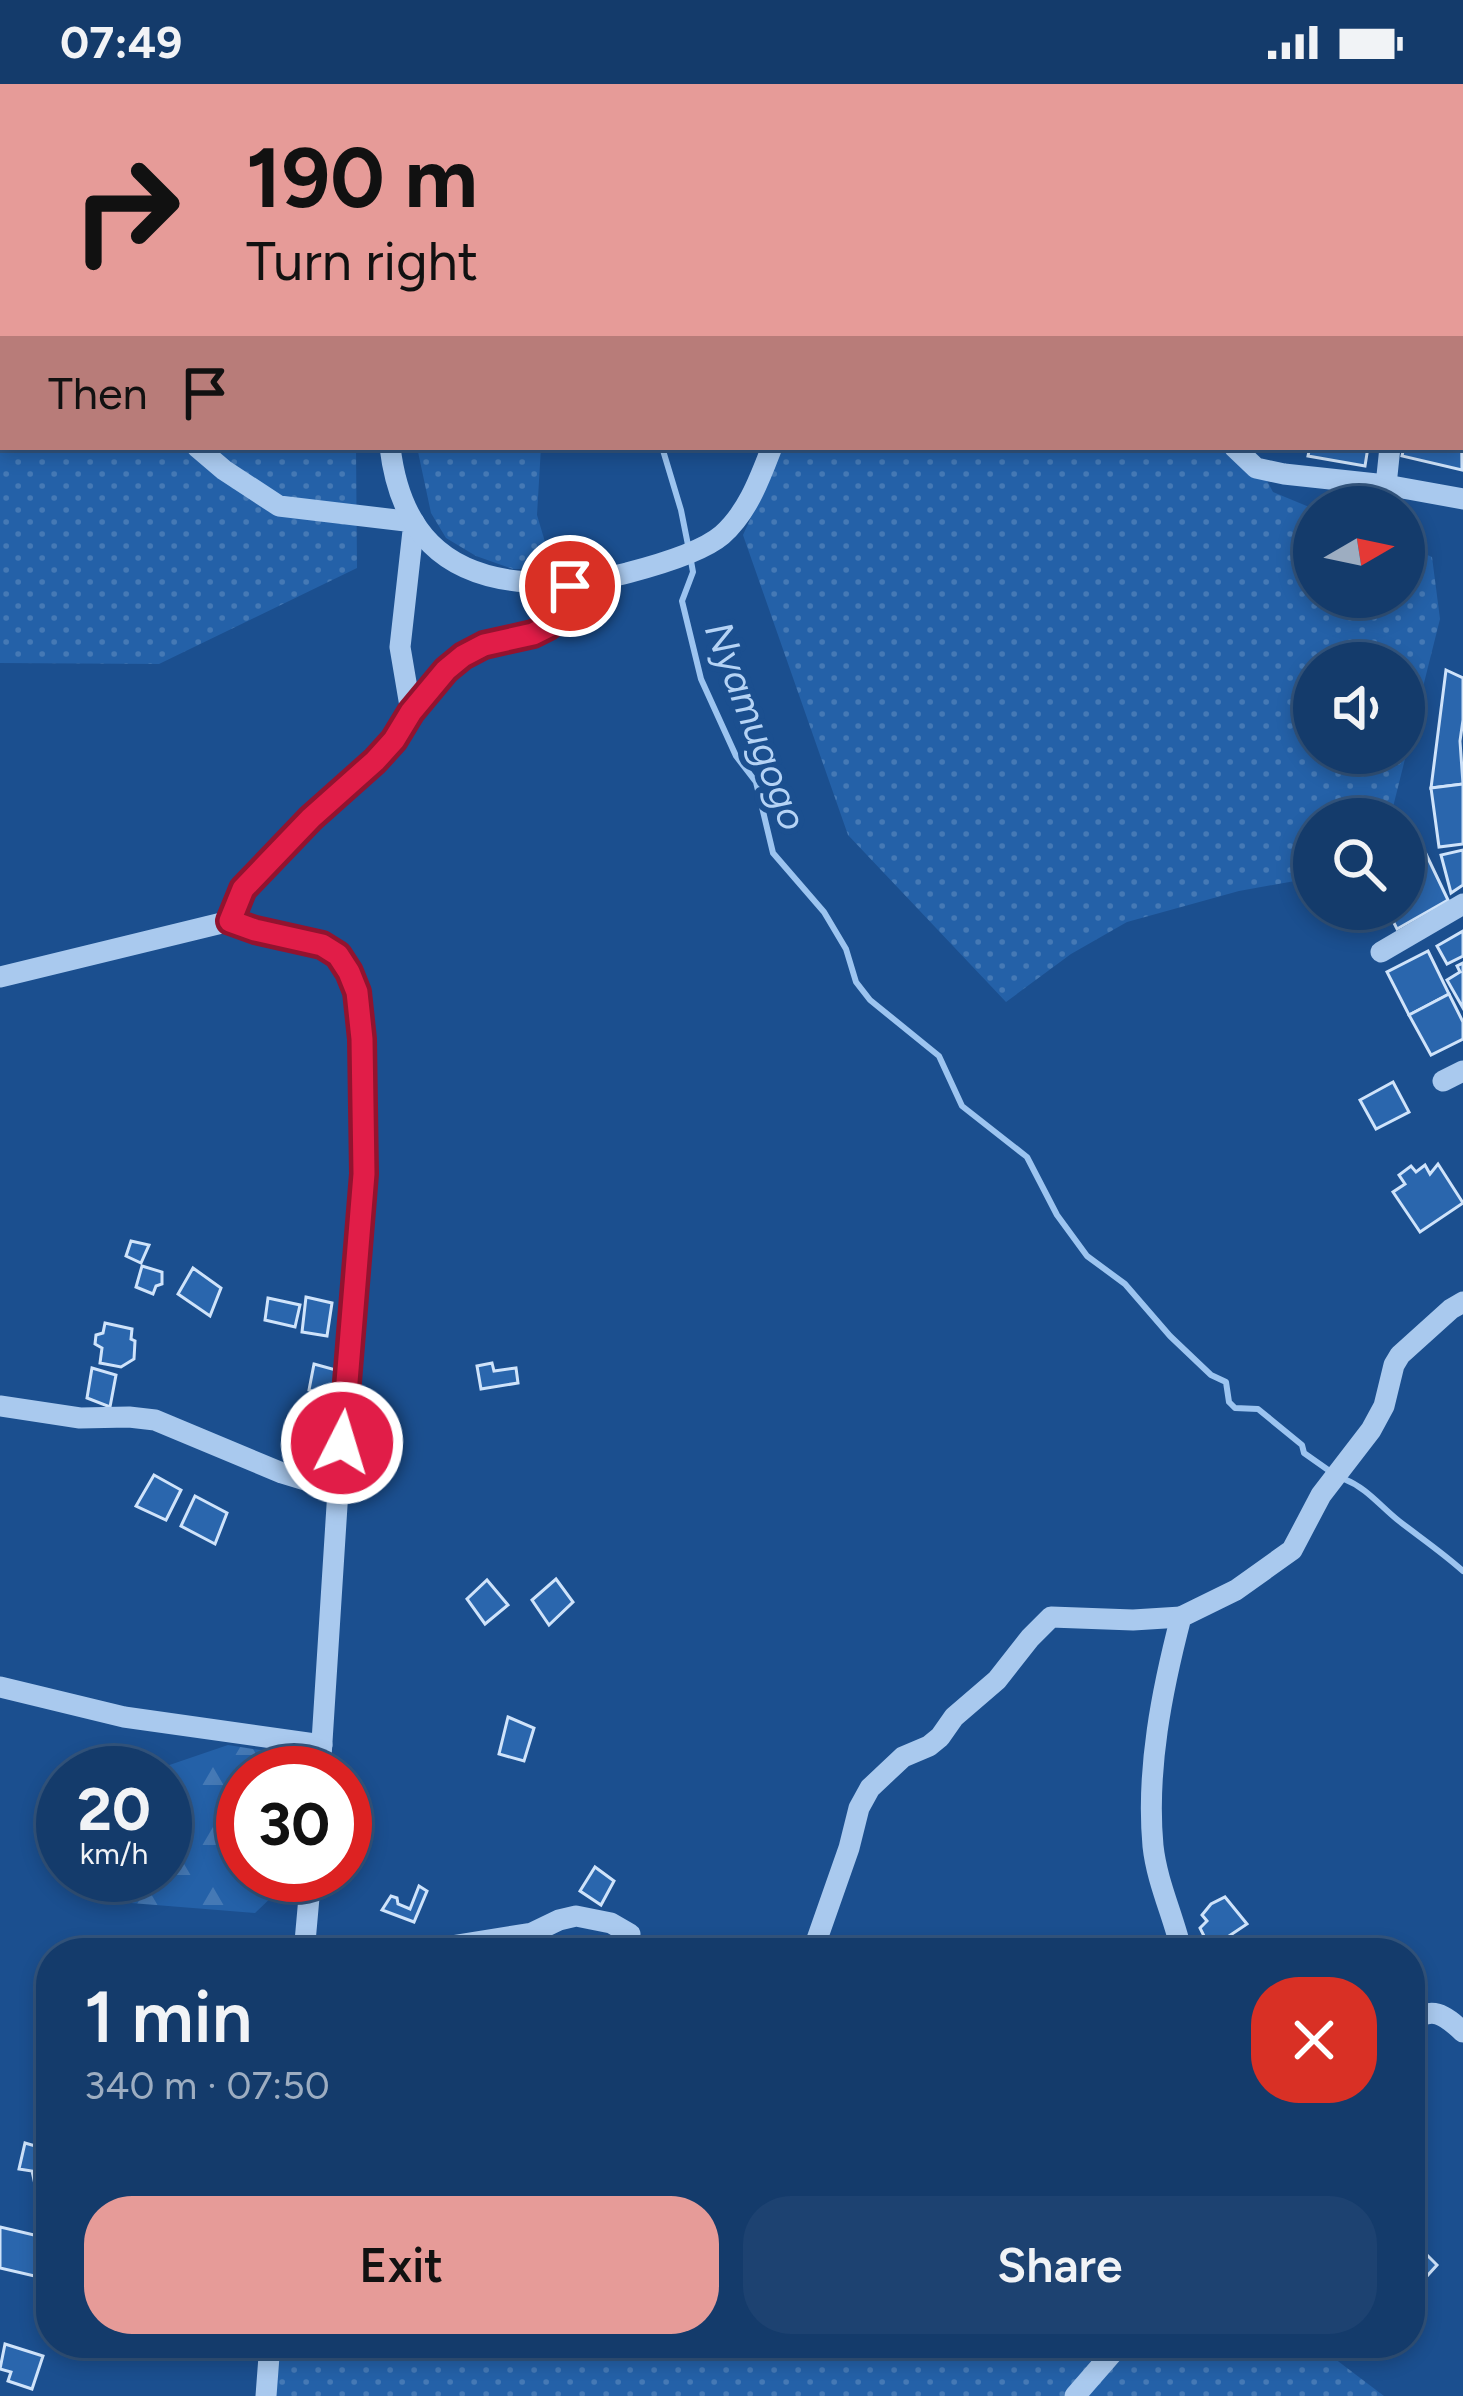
<!DOCTYPE html>
<html lang="en">
<head>
<meta charset="utf-8">
<style>
  body { margin:0; font-family:Figtree,sans-serif; background:#1d4271; color:#f1f3f6; height:100vh; display:flex; flex-direction:column; font-size:45px; white-space:nowrap }
  * { box-sizing:border-box; margin:0 }
  p { font-size:39px; color:#9dadc1 }
  .icon { flex:none; width:66px; height:66px; fill:none; stroke:currentColor; stroke-width:2; stroke-linecap:round; stroke-linejoin:round }
  .map { position:relative; flex:1; overflow:hidden }
  .drawer { position:absolute; left:36px; top:1854px; width:1389px; height:420px; display:flex; flex-direction:column; background:#143b6b; border-radius:48px; box-shadow:0 6px 18px #0003,0 0 0 3px #33557e }
  .drawer>* { flex:none }
  .hud { position:absolute; left:0px; top:0px; width:1464px; height:366px; box-shadow:0 6px 18px #0003,0 0 0 3px #33557e; background:#e69b98; color:#111; overflow:hidden }
  .needle { width:78px; rotate:81deg }
  .fabs { position:absolute; left:1293px; top:402px; display:grid; gap:24px }
  .fabs a { display:grid; place-items:center; width:132px; height:132px; border-radius:50%; background:#143b6b; box-shadow:0 6px 18px #0003,0 0 0 3px #33557e; font-size:60px }
  .speed { position:absolute; left:36px; top:1662px; display:flex; gap:24px; font-size:60px; font-weight:700; text-align:center }
  .speed>* { display:grid; place-content:center; width:156px; height:156px; border-radius:50%; background:#143b6b; box-shadow:0 6px 18px #0003,0 0 0 3px #33557e; line-height:1 }
  .speed small { font-size:30px; font-weight:400 }
  .speed .limit { border:18px solid #d22; background:#fff; color:#111 }
  .pin { position:absolute; display:grid; place-items:center; width:102px; height:102px; color:#fff; margin:-51px; border:6px solid #fff; border-radius:50%; box-shadow:0 3px 12px #0007 }
  .me { position:absolute; width:132px; margin:-66px; rotate:5deg; stroke-linejoin:round; filter:drop-shadow(0 0 9px #0008) }
  .turn { display:flex; align-items:center; gap:42px; height:252px; padding:0 48px; font-size:54px }
  .turn .icon { width:156px; height:156px; stroke-width:2.5 }
  .turn b { display:block; font-size:84px; line-height:102px }
  .then { display:flex; align-items:center; height:114px; padding:0 48px; background:#0003; gap:24px; font-size:45px }
  .round { display:grid; place-items:center; flex:none; width:126px; height:126px; border-radius:48px; background:#1d4271 }
  .summary { display:flex; align-items:center; justify-content:space-between; height:204px; padding:0 48px }
  h1 { font-size:72px; font-weight:600; line-height:90px }
  .action { display:flex; gap:24px; margin-top:auto; padding:24px 48px }
  .action a { flex:1; height:138px; border-radius:48px; background:#e69b98; color:#111; font-size:48px; font-weight:600; line-height:138px; text-align:center }
  .action a+a { background:#1d4271; color:#f1f3f6 }
  .status { display:flex; justify-content:space-between; align-items:center; height:84px; padding:0 60px; background:#143b6b; direction:ltr }
  .status svg { height:33px; fill:currentColor }
  .map>svg:first-child { display:block }
</style>
</head>
<body>
<div class="status"><b>07:49</b><svg viewBox="0 0 49 12"><path d="M0 12V9h3v3zM5 12V6h3v6zM10 12V3h3v9zM15 12V0h3v12zM26 1h20v11H26zM47 4h2v5h-2z"/></svg></div>
<div class="map">
<svg width="1463" height="2312" viewBox="0 0 1463 2312">
  <defs>
    <pattern id="grass-dots" width="8" height="8" patternUnits="userSpaceOnUse" patternTransform="scale(3)"><rect width="8" height="8" fill="#2461a8"/><path d="M2 2h.1M6 6h.1" fill="none" stroke="#4579b5" stroke-width="1.8" stroke-linecap="round"/></pattern>
    <pattern id="forest-firs" width="22" height="20" patternUnits="userSpaceOnUse" patternTransform="scale(3)"><rect width="22" height="20" fill="#2461a8"/><path d="M5 1l3.5 6h-7zM16 11l3.5 6h-7z" fill="#4579b5"/></pattern>
  </defs>
  <rect width="100%" height="100%" fill="#1b4f8f"/>
  <g fill="url(#grass-dots)" fill-rule="evenodd">
    <polygon points="405,0 605,0 604,3 404,3"/>
    <polygon points="3,350 3,363 356,363 357,484 159,580 0,579 0,351"/>
    <polygon points="417,363 541,363 537,431 553,485 513,485 476,472 446,454 431,429"/>
    <path d="M 783,363 L 1249,363 L 1273,408 L 1314,425 L 1314,513 L 1404,513 L 1404,461 L 1432,473 L 1440,535 L 1390,735 L 1314,735 L 1314,790 L 1306,795 L 1239,807 L 1127,838 L 1071,870 L 1006,918 L 848,751 L 743,451 ZM 1314,579 L 1404,579 L 1404,669 L 1314,669 Z"/>
    <polygon points="275,2259 1314,2259 1384,2312 271,2312"/>
  </g>
  <polygon fill="url(#forest-firs)" points="228,1661 285,1670 291,1689 243,1689 243,1791 282,1791 280,1805 255,1829 131,1819 72,1801 66,1791 165,1791 165,1689 146,1689"/>
  <g fill="none" stroke-linecap="round" stroke-linejoin="round">
    <g stroke="#9cc4f0" stroke-width="6">
      <polyline points="662,3 663,0"/>
      <polyline points="662,363 681,426 688,461"/>
      <polyline points="691,477 693,488 682,517 701,595 736,672 756,698 773,769 824,828 846,865 856,898 870,916 939,972 962,1022 1027,1073 1057,1131 1087,1172 1125,1200 1170,1252 1211,1291 1226,1298 1229,1318 1235,1324 1258,1325 1302,1361 1304,1369 1331,1388"/>
      <path d="M 1344,1395 C 1367,1404 1380,1422 1399,1437 C 1421,1454 1443,1469 1463,1487"/>
    </g>
  </g>
  <g fill="#2a66ad" stroke="#cfe3fa" stroke-width="3">
    <polygon points="1461,311 1462,386 1402,372 1404,363 1461,363"/>
    <polygon points="1310,363 1368,363 1365,382 1308,372"/>
    <polygon points="1446,586 1463,594 1463,636 1460,657 1463,700 1431,704"/>
    <polygon points="1463,700 1463,760 1439,763 1431,704"/>
    <polygon points="1463,766 1463,801 1451,809 1441,771"/>
    <polygon points="1426,770 1448,816 1397,845 1387,825 1404,825 1404,779 1407,782"/>
    <polygon points="1463,847 1463,872 1447,880 1437,862"/>
    <polygon points="1428,867 1449,910 1409,931 1387,888"/>
    <polygon points="1463,879 1463,924 1447,896 1460,888 1457,882"/>
    <polygon points="1449,910 1463,938 1463,955 1431,971 1409,931"/>
    <polygon points="1393,998 1409,1028 1376,1045 1360,1016"/>
    <polygon points="1438,1080 1463,1119 1420,1148 1393,1108 1405,1100 1399,1091 1411,1082 1416,1088 1425,1081 1430,1090"/>
    <polygon points="131,1157 149,1161 141,1179 126,1172"/>
    <polygon points="142,1182 162,1188 162,1200 156,1202 153,1210 136,1203"/>
    <polygon points="193,1184 221,1204 210,1232 178,1210"/>
    <polygon points="306,1213 332,1219 327,1252 302,1248"/>
    <polygon points="268,1214 300,1221 295,1243 265,1236"/>
    <polygon points="105,1239 132,1245 131,1255 135,1257 134,1275 121,1283 100,1279 102,1264 95,1260 96,1251 103,1249"/>
    <polygon points="492,1279 494,1287 516,1284 518,1299 481,1305 477,1282"/>
    <polygon points="314,1280 336,1286 332,1313 309,1306"/>
    <polygon points="92,1284 116,1291 110,1323 87,1314"/>
    <polygon points="154,1391 181,1406 166,1436 136,1422"/>
    <polygon points="195,1412 227,1429 215,1460 181,1442"/>
    <polygon points="556,1495 573,1518 549,1541 532,1516"/>
    <polygon points="487,1496 508,1521 485,1540 467,1515"/>
    <polygon points="508,1633 534,1644 524,1677 499,1670"/>
    <polygon points="595,1783 614,1797 601,1821 580,1807"/>
    <polygon points="419,1802 427,1807 414,1838 382,1826 391,1812 397,1814 398,1820 410,1825"/>
    <polygon points="1225,1813 1247,1840 1220,1858 1207,1858 1200,1844 1207,1837 1202,1831 1211,1820"/>
    <polygon points="25,2059 42,2064 51,2062 51,2130 41,2128 32,2087 19,2085"/>
    <polygon points="0,2143 51,2155 51,2216 44,2214 39,2193 0,2184"/>
    <polygon points="1412,2156 1437,2181 1418,2202 1410,2194"/>
    <polygon points="5,2260 43,2272 32,2305 8,2297 11,2288 0,2285"/>
  </g>
  <g fill="none" stroke-linecap="round" stroke-linejoin="round">
    <g stroke="#a9c9ee" stroke-width="21">
      <polyline points="1008,0 1016,3"/>
      <polyline points="235,3 238,0"/>
      <polyline points="391,3 392,0"/>
      <polyline points="956,3 963,0"/>
      <polyline points="0,236 3,233"/>
      <polyline points="1461,248 1463,246"/>
      <polyline points="0,306 3,306"/>
      <polyline points="197,363 224,386 279,422 414,438 400,563 411,628"/>
      <path d="M 390,363 C 400,447 443,492 527,498 C 542,500 558,503 573,501 C 591,499 610,493 627,489 C 654,482 701,469 722,451 C 748,428 760,394 772,363"/>
      <polyline points="1234,363 1256,384 1284,390 1386,401 1463,415"/>
      <polyline points="1386,401 1390,363"/>
      <polyline points="230,837 243,805 311,734 375,677 446,586 462,571 484,561 534,550 549,541 560,526 570,502"/>
      <polyline points="1381,868 1463,820"/>
      <path d="M 0,893 L 230,837 C 299,862 345,841 361,931 L 365,1090 L 338,1406 L 320,1689"/>
      <polyline points="1443,997 1463,987"/>
      <polyline points="0,1322 80,1334 129,1333 155,1336 282,1389 338,1406"/>
      <polyline points="0,1603 124,1633 322,1661"/>
      <polyline points="304,1869 311,1791"/>
      <polyline points="407,1869 532,1849 559,1836 576,1832 611,1839 630,1850"/>
      <polyline points="816,1869 816,1858 849,1764 859,1724 870,1704 903,1673 929,1662 940,1653 954,1633 997,1596 1030,1554 1051,1533 1133,1536 1181,1533"/>
      <path d="M 1182,1869 C 1174,1833 1157,1799 1153,1762 C 1146,1686 1162,1606 1181,1533 L 1236,1506 L 1292,1466 L 1321,1411 L 1371,1346 L 1384,1322 L 1394,1281 L 1400,1271 L 1451,1225 L 1463,1218"/>
      <path d="M 1410,1940 C 1431,1920 1445,1931 1463,1948"/>
      <polyline points="266,2312 270,2259"/>
      <polyline points="1075,2312 1121,2259"/>
    </g>
  </g>
  <g fill="none" stroke-linecap="round" stroke-linejoin="round">
    <g stroke="#92132f" stroke-width="30">
      <polyline id="route" points="342,1359 364,1090 362,955 357,908 349,888 338,871 322,861 255,846 230,837 243,805 311,734 375,677 394,656 411,628 446,586 463,572 484,561 533,550 549,542 560,526 570,502"/>
    </g>
    <use href="#route" stroke="#e11d48" stroke-width="21"/>
  </g>
  <g text-anchor="middle" dominant-baseline="central" stroke-width="12" stroke-linejoin="round" paint-order="stroke">
    <g font-size="39" font-style="italic" fill="#b5d3f5" stroke="#1b4f8f">
      <text transform="translate(756 642) rotate(69)">Nyamugogo</text>
    </g>
  </g>
</svg>
<div class="fabs">
<a><svg class="needle" viewBox="-14 -14 28 28"><path d="M0-13l5 13h-10z" fill="#e53935"/><path d="M0 13l5-13h-10z" fill="#9dadc1"/></svg></a>
<a><svg class="icon" aria-label="sound" viewBox="0 0 24 24"><path d="M4 9h4l5-4v14l-5-4H4zM17 9q2 3 0 6"/></svg></a>
<a><svg class="icon" aria-label="search" viewBox="0 0 24 24"><circle cx="10" cy="10" r="6"/><path d="M15 15l6 6"/></svg></a>
</div>
<div class="speed"><div>20<small>km/h</small></div><div class="limit">30</div></div>
<div class="pin" style="left:570px;top:502px;background:#d93025"><svg class="icon" aria-label="arrive" viewBox="0 0 24 24"><path d="M6 21V4h12l-3 4 3 4H6"/></svg></div>
<svg class="me" style="left:342px;top:1359px" viewBox="-20 -20 40 40"><circle r="17" fill="#e11d48" stroke="#fff" stroke-width="3"/><path d="M0-11L8 9 0 5-8 9z" fill="#fff"/></svg>
<div class="hud">
<div class="turn"><svg class="icon" aria-label="right" viewBox="0 0 24 24"><path d="M7 20v-9h11M14 6l5 5-5 5"/></svg><div><b>190 m</b>Turn right</div></div>
<div class="then">Then<svg class="icon" aria-label="arrive" viewBox="0 0 24 24"><path d="M6 21V4h12l-3 4 3 4H6"/></svg></div>
</div>
<section class="drawer">
<div class="summary"><div><h1>1 min</h1><p>340 m · 07:50</p></div><a class="round" style="background:#d93025;color:#fff"><svg class="icon" aria-label="close" viewBox="0 0 24 24"><path d="M6 6l12 12M18 6L6 18"/></svg></a></div>
<div class="action"><a>Exit</a><a>Share</a></div>
</section>
</div>
</body>
</html>
